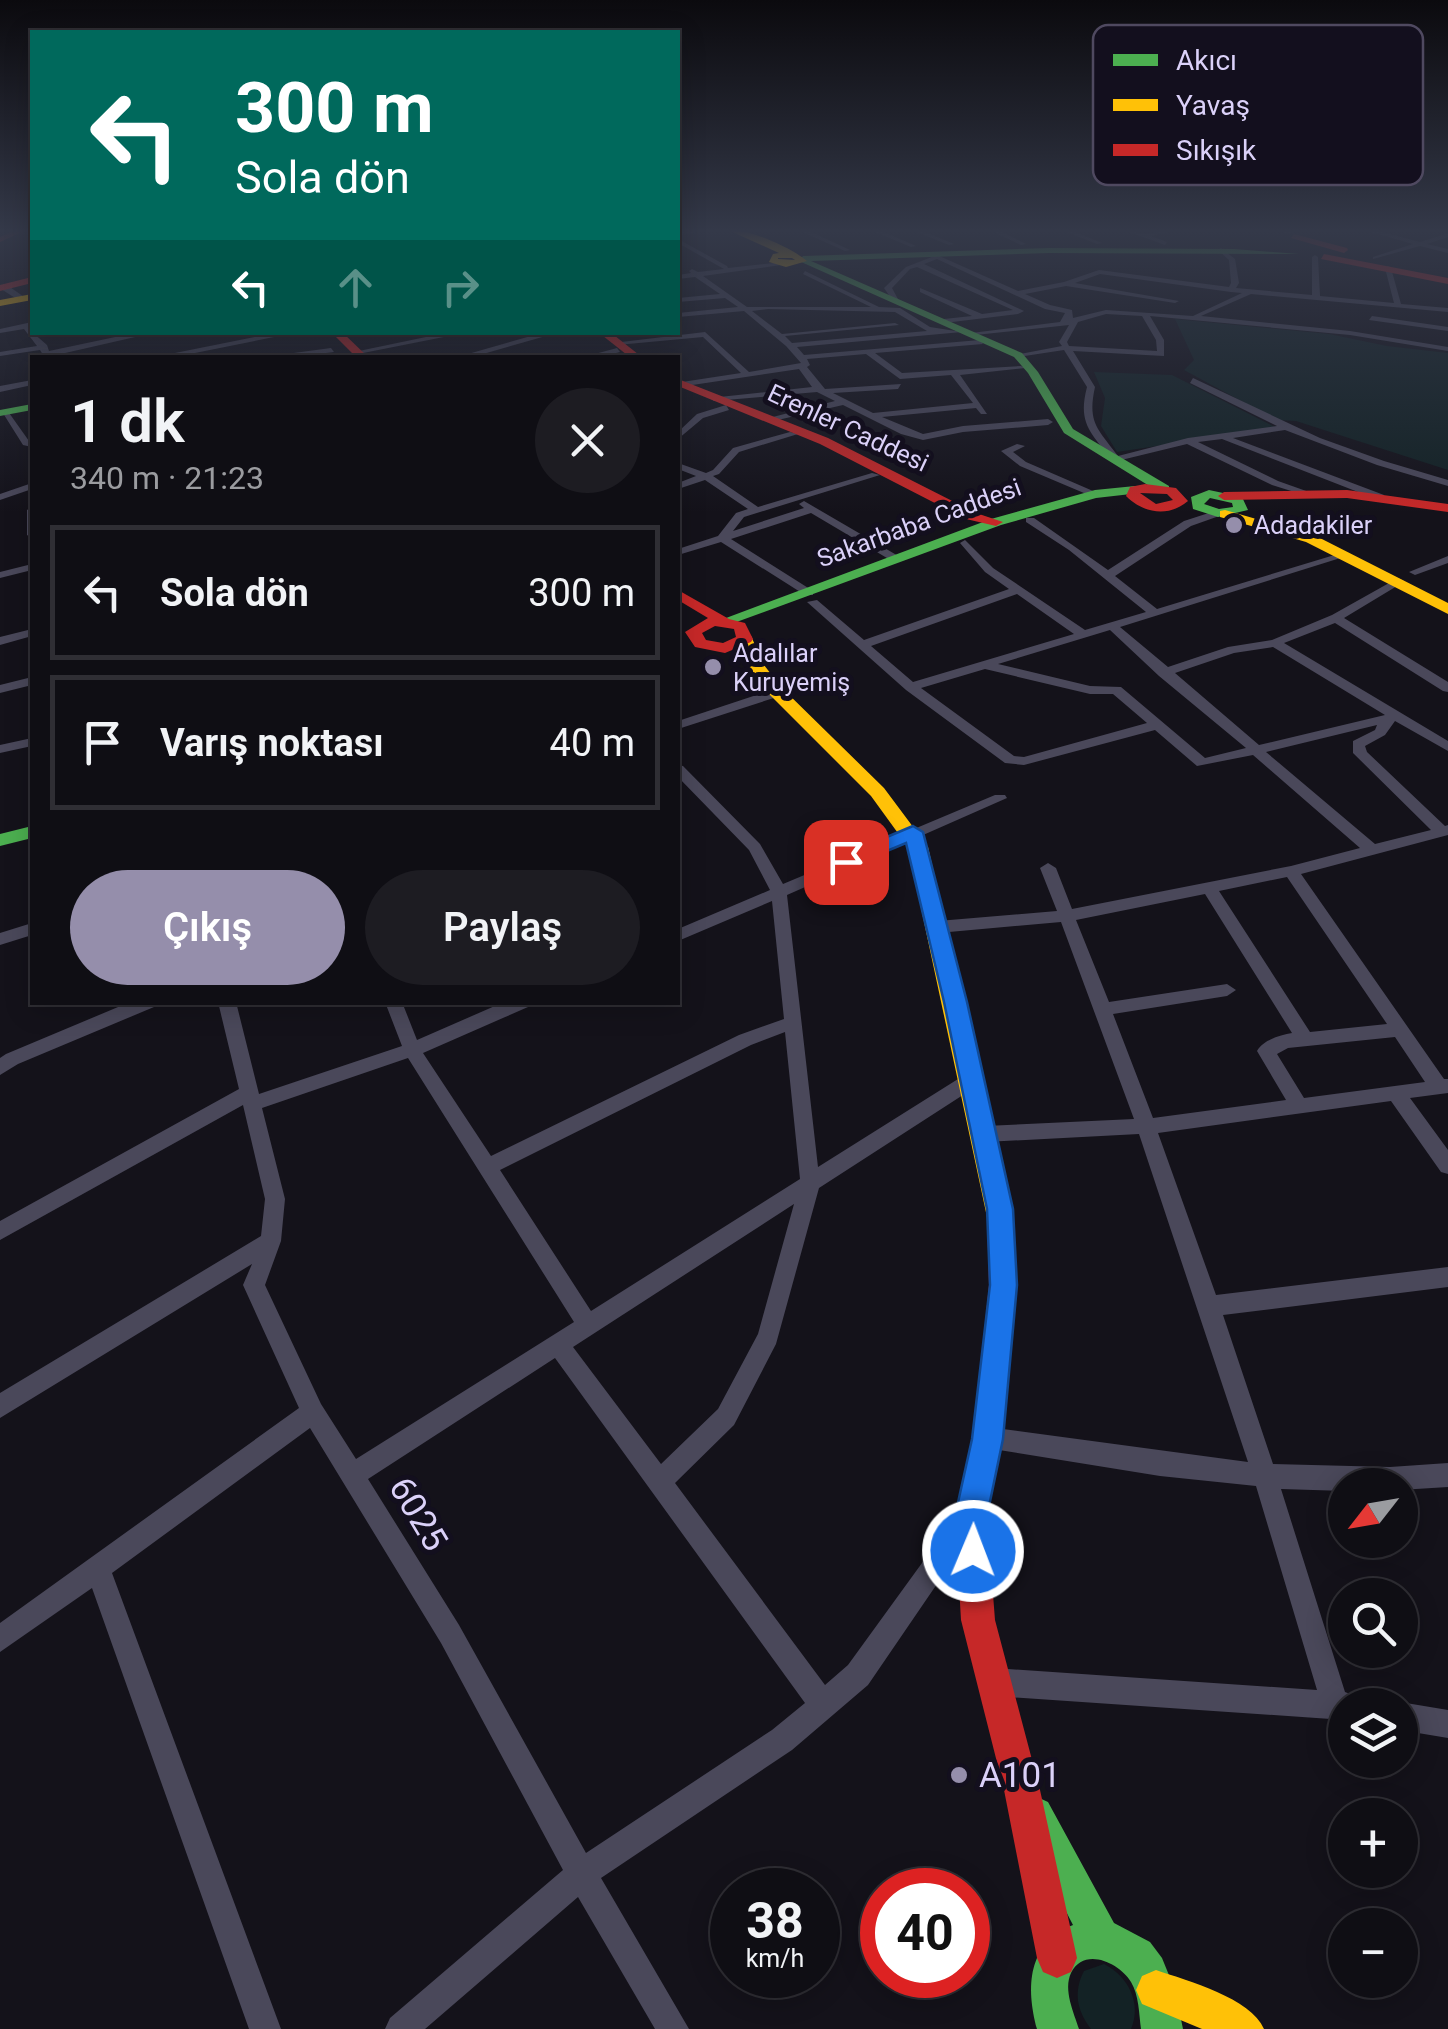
<!DOCTYPE html>
<html lang="tr">
<head>
<meta charset="utf-8">
<style>
  body { margin:0; font-family:Roboto,sans-serif; background:#1d1c22; color:#f1f3f6; height:100vh; display:flex; flex-direction:column; font-size:38px; white-space:nowrap }
  * { box-sizing:border-box; margin:0 }
  p { font-size:32px; color:#9b9ca0 }
  .icon { flex:none; width:55px; height:55px; fill:none; stroke:currentColor; stroke-width:2; stroke-linecap:round; stroke-linejoin:round }
  .map { position:relative; flex:1; overflow:hidden }
  .sheet { position:absolute; left:30px; top:355px; width:650px; height:650px; display:flex; flex-direction:column; background:#0f0e14; border-radius:0px; box-shadow:0 5px 25px #0003,0 0 0 2px #2f2e34 }
  .sheet>* { flex:none }
  .banner { position:absolute; left:30px; top:30px; width:650px; height:305px; border-radius:0px; box-shadow:0 5px 25px #0003,0 0 0 2px #2f2e34; background:#00695c; color:#fff; overflow:hidden }
  .needle { width:65px; rotate:239deg }
  .tools { position:absolute; left:1328px; top:1468px; display:grid; gap:20px }
  .tools a { display:grid; place-items:center; width:90px; height:90px; border-radius:50%; background:#0f0e14; box-shadow:0 5px 25px #0003,0 0 0 2px #2f2e34; font-size:50px }
  .speed { position:absolute; left:710px; top:1868px; display:flex; gap:20px; font-size:50px; font-weight:700; text-align:center }
  .speed>* { display:grid; place-content:center; width:130px; height:130px; border-radius:50%; background:#0f0e14; box-shadow:0 5px 25px #0003,0 0 0 2px #2f2e34; line-height:1 }
  .speed small { font-size:25px; font-weight:400 }
  .speed .limit { border:15px solid #d22; background:#fff; color:#111 }
  .pin { position:absolute; display:grid; place-items:center; width:85px; height:85px; color:#fff; margin:-42px; border-radius:20px; box-shadow:0 5px 15px #0006 }
  .me { position:absolute; width:110px; margin:-55px; rotate:1deg; stroke-linejoin:round; filter:drop-shadow(0 0 8px #0008) }
  .turn { display:flex; align-items:center; gap:35px; height:210px; padding:0 40px; font-size:45px }
  .turn .icon { width:130px; height:130px; stroke-width:2.5 }
  .turn b { display:block; font-size:70px; line-height:85px }
  .lanes { display:flex; align-items:center; height:95px; padding:0 40px; background:#0003; justify-content:center; gap:50px; direction:ltr }
  .lanes .off { opacity:.35 }
  .round { display:grid; place-items:center; flex:none; width:105px; height:105px; border-radius:52px; background:#1d1c22 }
  .head { display:flex; align-items:center; justify-content:space-between; height:170px; padding:0 40px }
  h1 { font-size:60px; font-weight:600; line-height:75px }
  .action { display:flex; gap:20px; margin-top:auto; padding:20px 40px }
  .action a { flex:1; height:115px; border-radius:60px; background:#958eab; color:#fff; font-size:40px; font-weight:600; line-height:115px; text-align:center }
  .action a+a { background:#1d1c22; color:#f1f3f6 }
  ul { padding:0; list-style:none }
  li { display:flex; align-items:center; gap:30px; height:135px; margin:0 20px 15px; padding:0 20px; border:5px solid #2f2e34; border-radius:0px }
  li div { flex:1 }
  li b { display:block; font-size:38px }
  li em { font-style:normal }
  .map>svg:first-child { display:block }
</style>
</head>
<body>
<div class="map">
<svg width="1448" height="2029" viewBox="0 0 1448 2029">
  <rect width="100%" height="100%" fill="#14121a"/>
  <g fill="#132225">
    <polygon points="1175,319 1329,334 1387,346 1448,353 1448,470 1296,421 1276,420 1184,370 1194,360"/>
    <polygon points="1094,372 1172,375 1277,428 1117,452 1101,426 1105,398"/>
    <path d="M 1104,1964 C 1128,1976 1142,2003 1131,2029 L 1091,2029 C 1077,2011 1073,1992 1084,1971 Z"/>
  </g>
  <g fill="none" stroke-linecap="round" stroke-linejoin="round">
    <g fill="#4a485a" fill-rule="evenodd">
      <polygon points="694,229 710,229 678,236 678,232"/>
      <polygon points="796,229 805,229 850,250 845,251"/>
      <polygon points="868,229 877,229 916,246 911,247"/>
      <polygon points="909,229 918,229 954,244 949,245"/>
      <polygon points="987,229 996,229 1026,244 1021,245"/>
      <polygon points="1059,229 1068,229 1102,243 1097,244"/>
      <polygon points="1121,229 1144,234 1179,229 1151,236 1167,242 1165,245"/>
      <polygon points="1291,229 1303,229 1287,234 1284,232"/>
      <polygon points="1360,229 1371,229 1420,242 1448,233 1448,237 1427,244 1448,249 1448,253 1420,246 1373,259 1373,257 1413,244"/>
      <path d="M 678,239 L 727,266 L 728,268 L 783,262 L 781,265 L 703,276 L 747,307 L 871,307 L 803,274 L 805,271 L 879,307 L 900,308 L 930,327 L 962,332 L 797,347 L 804,355 L 980,340 L 983,344 L 875,353 L 902,373 L 1021,366 L 1025,368 L 960,375 L 987,414 L 981,414 L 976,408 L 882,417 L 923,434 L 963,426 L 1048,419 L 1053,422 L 1048,425 L 963,432 L 923,440 L 901,434 L 843,405 L 769,422 L 765,419 L 835,401 L 817,392 L 714,401 L 710,398 L 812,387 L 799,369 L 679,387 L 682,382 L 741,373 L 703,337 L 617,345 L 613,343 L 705,332 L 749,372 L 801,363 L 786,346 L 744,311 L 678,317 L 678,313 L 738,307 L 725,298 L 678,302 L 678,298 L 720,294 L 695,277 L 678,279 L 678,275 L 691,273 L 689,271 L 692,269 L 698,272 L 724,269 L 678,243 ZM 768,309 L 895,312 L 927,331 L 792,343 L 785,336 L 899,325 L 895,323 L 782,334 L 752,311 ZM 866,354 L 900,379 L 951,375 L 973,403 L 873,413 L 833,393 L 898,389 L 901,384 L 825,389 L 807,367 L 810,365 L 807,359 Z"/>
      <path d="M 1221,248 L 1235,259 L 1239,283 L 1236,288 L 1312,295 L 1312,257 L 1315,255 L 1318,257 L 1320,296 L 1394,303 L 1385,268 L 1388,266 L 1391,268 L 1401,304 L 1448,308 L 1448,312 L 1251,294 L 1201,316 L 1350,331 L 1448,347 L 1448,351 L 1350,335 L 1150,316 L 1164,340 L 1164,356 L 1073,351 L 1095,387 C 1087,423 1098,429 1118,456 L 1188,438 L 1277,426 L 1190,383 L 1193,378 L 1320,438 L 1384,461 L 1448,480 L 1448,486 L 1377,465 L 1285,430 L 1233,438 L 1384,495 L 1384,499 L 1376,499 L 1222,439 L 1198,442 L 1278,481 L 1309,492 L 1304,495 L 1272,485 L 1187,444 L 1113,462 C 1092,433 1077,425 1087,387 L 1064,350 L 1018,357 L 1014,355 L 1062,346 L 1059,342 L 1069,325 L 975,335 L 971,333 L 1060,322 L 1065,313 L 1045,309 L 937,259 L 924,264 L 1024,311 L 1018,314 L 944,323 L 944,319 L 972,316 L 920,292 L 920,288 L 982,314 L 1013,310 L 917,267 L 910,269 L 892,288 L 899,301 L 893,301 L 884,288 L 906,267 L 937,255 L 1018,291 L 1064,282 L 1099,270 L 1229,287 L 1231,283 L 1229,260 L 1218,250 ZM 1100,274 L 1231,292 L 1242,293 L 1193,316 L 1106,310 L 1073,318 L 1072,310 L 1050,305 L 1025,294 L 1066,286 L 1175,303 L 1179,301 L 1075,283 ZM 1106,314 L 1142,316 L 1156,340 L 1157,351 L 1069,346 L 1067,342 L 1078,322 Z"/>
      <polygon points="1,285 7,285 27,299 20,301 1,289"/>
      <polygon points="1372,316 1448,327 1448,331 1369,320"/>
      <polygon points="32,322 32,332 47,345 49,351 139,332 157,332 52,356 54,358 45,358 40,350 0,356 0,352 37,346 24,329 0,333 0,329"/>
      <polygon points="280,332 299,332 170,358 150,358"/>
      <polygon points="450,332 469,332 358,354 354,352"/>
      <polygon points="545,332 560,332 469,358 454,358"/>
      <polygon points="331,348 334,352 286,358 256,358"/>
      <polygon points="617,348 620,352 596,358 580,358"/>
      <polygon points="32,380 32,385 0,392 0,386"/>
      <polygon points="726,405 729,410 703,418 678,439 678,432 697,414"/>
      <polygon points="1,410 7,410 29,441 32,441 32,447 23,445"/>
      <polygon points="790,432 798,434 739,452 719,474 713,476 758,507 872,473 880,475 744,517 733,531 804,508 799,504 804,501 900,557 900,561 892,561 811,513 731,539 813,591 813,595 805,595 721,542 678,555 678,549 718,536 736,513 748,509 705,480 678,489 678,483 696,476 678,469 678,463 706,473 713,470 733,448"/>
      <polygon points="1017,444 1025,446 1013,452 1026,462 1100,494 1091,496 1020,466 1001,451"/>
      <polygon points="32,483 32,489 0,500 0,494"/>
      <polygon points="32,507 32,538 27,535 27,510"/>
      <path d="M 1218,510 L 1223,513 L 1222,515 L 1191,526 L 1115,576 L 1157,609 L 1341,553 L 1350,555 L 1120,627 L 1168,667 L 1228,647 L 1272,640 L 1332,615 L 1398,578 L 1404,581 L 1402,583 L 1344,618 L 1448,682 L 1448,692 L 1443,691 L 1335,623 L 1284,643 L 1448,741 L 1448,751 L 1395,721 L 1385,735 L 1365,746 L 1367,752 L 1445,826 L 1448,825 L 1448,835 L 1301,874 L 1444,1079 L 1448,1079 L 1448,1093 L 1410,1098 L 1448,1150 L 1448,1174 L 1441,1172 L 1391,1101 L 1158,1133 L 1216,1295 L 1448,1267 L 1448,1287 L 1223,1315 L 1273,1464 L 1390,1467 L 1448,1463 L 1448,1487 L 1400,1490 L 1400,1485 L 1345,1485 L 1345,1491 L 1281,1489 L 1345,1692 L 1355,1696 L 1358,1705 L 1345,1705 L 1345,1720 L 994,1696 L 984,1692 L 980,1682 L 984,1672 L 994,1668 L 1317,1690 L 1256,1486 L 1160,1476 L 980,1447 L 976,1439 L 980,1431 L 988,1427 L 1248,1462 L 1139,1134 L 985,1142 L 978,1140 L 975,1134 L 978,1128 L 985,1126 L 1134,1119 L 1061,922 L 938,933 L 930,927 L 938,921 L 1057,911 L 1040,868 L 1048,863 L 1056,868 L 1072,909 L 1291,866 L 1360,848 L 1253,755 L 1197,766 L 1155,730 L 1024,765 L 1005,763 L 906,690 L 807,602 L 817,600 L 864,640 L 1009,589 L 985,572 L 960,543 L 965,540 L 993,568 L 1085,630 L 1146,612 L 1069,550 L 1026,522 L 1026,518 L 1034,518 L 1108,570 L 1184,521 ZM 1017,594 L 1074,634 L 913,682 L 871,646 ZM 1110,630 L 1159,676 L 1246,748 L 1205,758 L 1121,687 L 1090,686 L 998,664 ZM 1273,647 L 1385,715 L 1259,745 L 1175,673 L 1234,653 ZM 985,669 L 1090,694 L 1113,694 L 1147,723 L 1024,757 L 1014,756 L 921,688 ZM 1377,725 L 1375,730 L 1353,741 L 1353,753 L 1431,830 L 1375,844 L 1266,752 ZM 1287,877 L 1387,1024 L 1310,1032 L 1219,891 ZM 1205,894 L 1292,1033 C 1280,1035 1263,1040 1257,1051 L 1286,1100 L 1153,1118 L 1113,1014 L 1227,996 L 1236,990 L 1227,984 L 1109,1002 L 1076,920 ZM 1395,1037 L 1425,1082 L 1304,1098 L 1277,1054 L 1288,1048 Z"/>
      <polygon points="1448,556 1448,563 1415,575 1409,572"/>
      <polygon points="32,564 32,570 0,578 0,572"/>
      <polygon points="32,629 32,636 0,645 0,637"/>
      <polygon points="32,677 32,685 0,693 0,685"/>
      <polygon points="778,688 784,692 783,695 678,729 678,721"/>
      <polygon points="32,738 32,746 0,753 0,745"/>
      <path d="M 678,765 L 683,766 L 760,844 L 783,884 L 995,795 L 1005,795 L 1007,798 L 787,895 L 818,1167 L 966,1074 L 980,1074 L 982,1079 L 980,1084 L 819,1188 L 776,1344 L 734,1425 L 675,1483 L 825,1685 L 848,1665 L 959,1512 L 968,1509 L 977,1512 L 980,1521 L 868,1685 L 792,1750 L 601,1878 L 689,2029 L 655,2029 L 578,1897 L 425,2029 L 385,2029 L 390,2018 L 563,1870 L 441,1643 L 310,1428 L 112,1573 L 281,2029 L 249,2029 L 92,1588 L 0,1652 L 0,1623 L 299,1408 L 243,1285 L 252,1264 L 0,1418 L 0,1393 L 261,1236 L 265,1199 L 243,1105 L 0,1240 L 0,1221 L 239,1089 L 218,1002 L 236,1002 L 259,1094 L 402,1046 L 385,1002 L 402,1002 L 417,1040 L 504,1002 L 530,1002 L 528,1007 L 423,1053 L 491,1156 L 739,1035 L 784,1019 L 772,901 L 678,941 L 678,929 L 770,890 L 749,850 L 678,777 ZM 785,1032 L 800,1179 L 591,1311 L 500,1170 L 751,1045 ZM 408,1058 L 574,1322 L 356,1459 L 321,1404 L 265,1285 L 281,1241 L 285,1199 L 262,1108 ZM 794,1204 L 758,1334 L 718,1409 L 661,1464 L 573,1347 ZM 555,1358 L 805,1703 L 772,1730 L 586,1853 L 459,1625 L 368,1479 Z"/>
      <polygon points="32,923 32,935 0,945 0,933"/>
      <polygon points="130,1002 156,1002 154,1007 18,1064 0,1075 0,1058 6,1054"/>
      <polygon points="1400,1702 1448,1710 1448,1738 1400,1730 1400,1705 1393,1705"/>
    </g>
    <g fill="#4caf50" fill-rule="evenodd">
      <polygon points="1049,248 1234,249 1299,254 1049,253 811,261 1022,353 1038,372 1073,429 1169,486 1169,492 1159,492 1064,433 1028,373 1014,357 799,261 803,256"/>
      <polygon points="32,404 32,410 0,416 0,410"/>
      <polygon points="1135,486 1140,487 1140,493 1096,498 1001,525 731,624 718,621 991,519 1095,490"/>
      <path d="M 1209,490 L 1242,497 L 1248,510 L 1218,517 L 1193,509 L 1191,497 ZM 1210,498 L 1232,503 L 1233,507 L 1219,509 L 1204,504 Z"/>
      <polygon points="32,826 32,838 0,846 0,834"/>
      <path d="M 1035,1796 L 1048,1802 L 1114,1923 L 1150,1942 L 1162,1958 L 1175,1990 L 1183,2029 L 1141,2029 C 1139,2014 1139,1995 1131,1982 C 1120,1963 1084,1946 1071,1973 C 1063,1990 1074,2013 1079,2029 L 1037,2029 C 1026,1987 1027,1944 1073,1925 L 1016,1815 L 1022,1802 Z"/>
    </g>
    <g fill="#ffc107" fill-rule="evenodd">
      <path d="M 726,229 C 749,229 790,247 807,261 L 786,267 L 769,262 L 773,254 L 779,253 ZM 792,258 L 795,260 L 778,259 L 778,258 Z"/>
      <polygon points="32,294 32,300 0,306 0,300"/>
      <polygon points="1225,510 1316,536 1448,603 1448,614 1306,542 1220,517 1220,511"/>
      <polygon points="739,636 751,636 764,665 781,687 884,788 928,847 1013,1217 1009,1225 1000,1229 991,1225 987,1217 908,847 871,796 769,694 748,665 737,639"/>
      <path d="M 1156,1970 C 1188,1981 1251,1998 1264,2029 L 1202,2029 L 1142,2004 L 1136,1990 L 1142,1976 Z"/>
    </g>
    <g fill="#c62828" fill-rule="evenodd">
      <polygon points="17,229 28,229 0,242 0,237"/>
      <polygon points="1294,234 1347,248 1348,250 1344,253 1291,238"/>
      <polygon points="1324,254 1448,278 1448,284 1321,259"/>
      <polygon points="32,277 32,283 0,291 0,285"/>
      <polygon points="331,332 342,332 369,358 357,358"/>
      <polygon points="598,332 610,332 643,358 631,358"/>
      <polygon points="678,379 828,438 976,513 1003,522 996,526 966,519 820,444 678,386"/>
      <path d="M 1145,484 L 1176,488 L 1188,501 C 1168,518 1143,513 1126,496 L 1130,487 ZM 1140,493 L 1167,494 L 1173,500 L 1156,504 Z"/>
      <polygon points="1347,490 1448,504 1448,512 1347,498 1224,500 1218,496 1224,492"/>
      <path d="M 678,590 L 729,619 L 745,623 L 753,639 L 751,642 L 725,653 L 695,647 L 685,632 L 708,618 L 678,600 ZM 715,626 L 734,629 L 736,637 L 723,643 L 706,640 L 702,633 Z"/>
      <polygon points="1000,1205 1009,1209 1013,1217 1017,1285 1003,1439 987,1516 995,1620 1040,1790 1077,1958 1071,1972 1057,1978 1043,1972 1037,1958 1004,1790 961,1620 955,1516 973,1439 989,1285 987,1217 991,1209"/>
    </g>
  </g>
  <linearGradient id="sky" x2="0" y2="1"><stop stop-color="#0b0a0e"/><stop offset="0.45" stop-color="#343949"/><stop offset="1" stop-color="#343949" stop-opacity="0"/></linearGradient>
  <rect width="1448" height="513" fill="url(#sky)"/>
  <polygon fill="#1a73e8" stroke="#114b97" stroke-width="2.5" points="913,826 923,832 967,1002 1013,1209 1017,1285 1003,1439 987,1516 990,1551 985,1563 973,1567 962,1563 957,1551 955,1516 972,1439 990,1285 987,1209 944,1002 906,843 846,868 836,862 839,857"/>
  <g fill="#958eab" stroke="#130f1e" stroke-width="4">
    <circle cx="1234" cy="525" r="10"/>
    <circle cx="713" cy="667" r="10"/>
    <circle cx="959" cy="1775" r="10"/>
  </g>
  <g text-anchor="middle" dominant-baseline="central" stroke-width="10" stroke-linejoin="round" paint-order="stroke">
    <g font-size="25" fill="#dbd1f9" stroke="#130f1e">
      <text transform="translate(848 428) rotate(25)">Erenler Caddesi</text>
      <text transform="translate(919 523) rotate(-20)">Sakarbaba Caddesi</text>
    </g>
    <g font-size="25" fill="#dbd1f9" stroke="#130f1e" text-anchor="start">
      <text x="1254" y="525">Adadakiler</text>
      <text x="733" y="653">Adalılar<tspan x="733" dy="29">Kuruyemiş</tspan></text>
    </g>
    <g font-size="35" fill="#dbd1f9" stroke="#130f1e">
      <text transform="translate(418 1514) rotate(59)">6025</text>
    </g>
    <g font-size="35" fill="#dbd1f9" stroke="#130f1e" text-anchor="start">
      <text x="979" y="1775">A101</text>
    </g>
  </g>
  <rect x="1093" y="25" width="330" height="160" rx="15" fill="#130f1e" stroke="#4f4960" stroke-width="2.5"/>
  <rect x="1113" y="54" width="45" height="12" fill="#4caf50"/>
  <rect x="1113" y="99" width="45" height="12" fill="#ffc107"/>
  <rect x="1113" y="144" width="45" height="12" fill="#c62828"/>
  <g font-size="28" fill="#dbd1f9">
    <text x="1176" y="70">Akıcı</text>
    <text x="1176" y="115">Yavaş</text>
    <text x="1176" y="160">Sıkışık</text>
  </g>
</svg>
<div class="tools">
<a><svg class="needle" viewBox="-14 -14 28 28"><path d="M0-13l5 13h-10z" fill="#e53935"/><path d="M0 13l5-13h-10z" fill="#9b9ca0"/></svg></a>
<a><svg class="icon" aria-label="search" viewBox="0 0 24 24"><circle cx="10" cy="10" r="6"/><path d="M15 15l6 6"/></svg></a>
<a><svg class="icon" aria-label="layers" viewBox="0 0 24 24"><path d="M12 4l9 5-9 5-9-5zM3 14l9 5 9-5"/></svg></a>
<a>+</a>
<a>−</a>
</div>
<div class="speed"><div>38<small>km/h</small></div><div class="limit">40</div></div>
<div class="pin" style="left:846px;top:862px;background:#d93025"><svg class="icon" aria-label="arrive" viewBox="0 0 24 24"><path d="M6 21V4h12l-3 4 3 4H6"/></svg></div>
<svg class="me" style="left:973px;top:1551px" viewBox="-20 -20 40 40"><circle r="17" fill="#1a73e8" stroke="#fff" stroke-width="3"/><path d="M0-11L8 9 0 5-8 9z" fill="#fff"/></svg>
<div class="banner">
<div class="turn"><svg class="icon" aria-label="left" viewBox="0 0 24 24"><path d="M17 20v-9H6M10 6l-5 5 5 5"/></svg><div><b>300 m</b>Sola dön</div></div>
<div class="lanes"><svg class="icon" aria-label="left" viewBox="0 0 24 24"><path d="M17 20v-9H6M10 6l-5 5 5 5"/></svg><svg class="icon off" aria-label="ahead" viewBox="0 0 24 24"><path d="M12 20V5M6 11l6-6 6 6"/></svg><svg class="icon off" aria-label="right" viewBox="0 0 24 24"><path d="M7 20v-9h11M14 6l5 5-5 5"/></svg></div>
</div>
<section class="sheet">
<div class="head"><div><h1>1 dk</h1><p>340 m · 21:23</p></div><a class="round"><svg class="icon" aria-label="close" viewBox="0 0 24 24"><path d="M6 6l12 12M18 6L6 18"/></svg></a></div>
<ul>
<li><svg class="icon" aria-label="left" viewBox="0 0 24 24"><path d="M17 20v-9H6M10 6l-5 5 5 5"/></svg><div><b>Sola dön</b></div><em>300 m</em></li>
<li><svg class="icon" aria-label="arrive" viewBox="0 0 24 24"><path d="M6 21V4h12l-3 4 3 4H6"/></svg><div><b>Varış noktası</b></div><em>40 m</em></li>
</ul>
<div class="action"><a>Çıkış</a><a>Paylaş</a></div>
</section>
</div>
</body>
</html>
